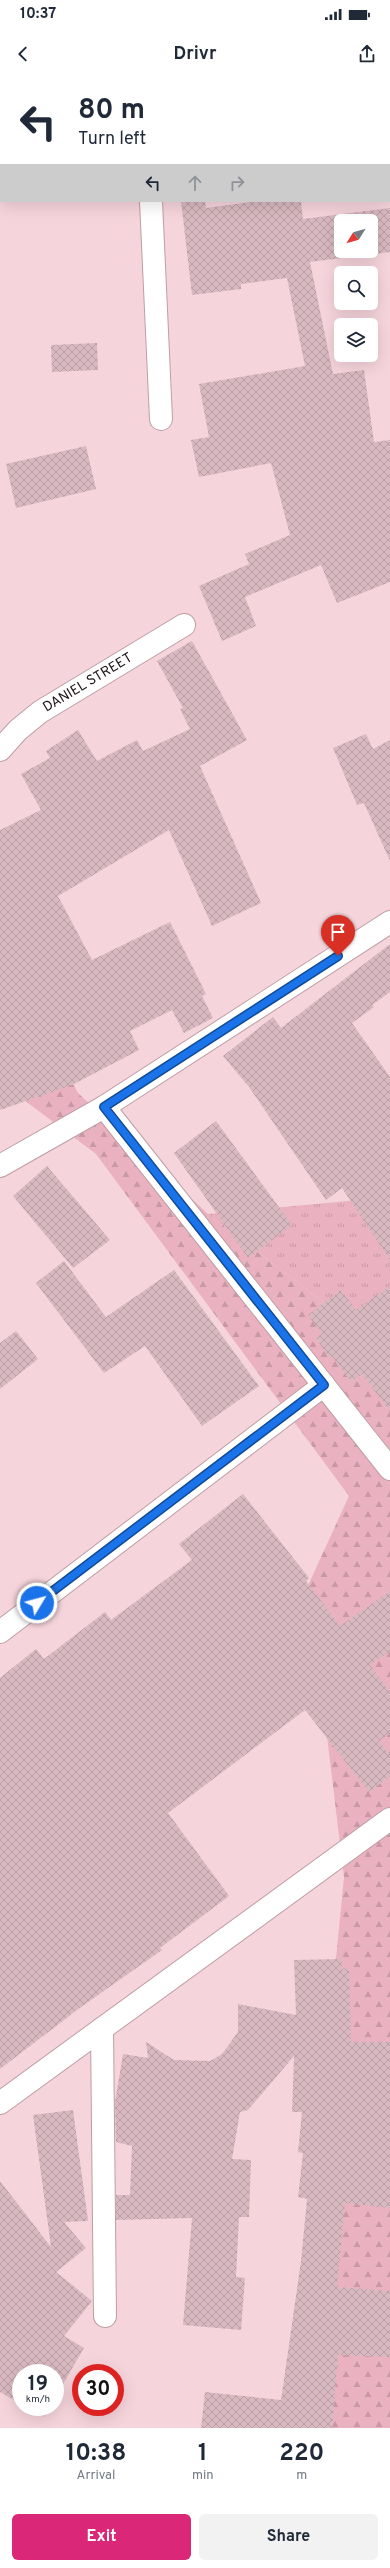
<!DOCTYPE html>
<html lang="en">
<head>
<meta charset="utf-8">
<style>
  body { margin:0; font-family:Overpass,sans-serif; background:#f2f2f3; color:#1f2937; height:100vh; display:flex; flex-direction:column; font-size:15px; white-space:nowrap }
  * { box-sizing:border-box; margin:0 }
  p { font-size:13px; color:#747a83 }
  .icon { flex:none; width:22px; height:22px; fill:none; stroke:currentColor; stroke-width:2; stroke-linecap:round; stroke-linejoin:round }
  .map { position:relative; height:2348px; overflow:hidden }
  .panel { display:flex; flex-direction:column; background:#fff; flex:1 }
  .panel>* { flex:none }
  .top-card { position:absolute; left:0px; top:0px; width:390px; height:122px; box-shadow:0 4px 16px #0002; background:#fff; color:#1f2937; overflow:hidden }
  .needle { width:26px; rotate:233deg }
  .fabs { position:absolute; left:334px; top:134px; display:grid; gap:8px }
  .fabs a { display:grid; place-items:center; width:44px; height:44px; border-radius:6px; background:#fff; box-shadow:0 4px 16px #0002; font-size:20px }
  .speed { position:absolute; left:12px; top:2284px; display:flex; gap:8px; font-size:20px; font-weight:700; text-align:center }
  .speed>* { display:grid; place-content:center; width:52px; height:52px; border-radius:50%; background:#fff; box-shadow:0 4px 16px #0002; line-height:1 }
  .speed small { font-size:10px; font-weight:400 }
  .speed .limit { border:6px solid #d22; background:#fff; color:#111 }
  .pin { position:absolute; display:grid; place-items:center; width:34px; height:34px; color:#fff; margin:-41px -17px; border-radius:50% 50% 50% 0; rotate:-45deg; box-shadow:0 0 4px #0007 }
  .pin .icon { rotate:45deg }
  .me { position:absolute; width:44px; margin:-22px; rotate:53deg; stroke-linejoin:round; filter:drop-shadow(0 0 3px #0008) }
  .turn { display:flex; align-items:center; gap:14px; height:84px; padding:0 12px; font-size:18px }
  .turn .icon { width:52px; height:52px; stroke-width:2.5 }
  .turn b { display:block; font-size:28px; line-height:34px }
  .lanes { display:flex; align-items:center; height:38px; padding:0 12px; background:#0003; justify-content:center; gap:20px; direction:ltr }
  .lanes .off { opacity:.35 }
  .eta { display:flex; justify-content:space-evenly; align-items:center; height:68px; text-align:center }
  .eta b { font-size:24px; font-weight:700; line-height:28px }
  .cta { display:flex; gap:8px; margin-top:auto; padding:8px 12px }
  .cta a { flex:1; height:46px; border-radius:6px; background:#db2777; color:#fff; font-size:16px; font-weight:700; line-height:46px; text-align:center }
  .cta a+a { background:#f2f2f3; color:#1f2937 }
  .status { display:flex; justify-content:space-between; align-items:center; height:28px; padding:0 20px; background:#fff; direction:ltr }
  .status svg { height:11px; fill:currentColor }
  header { display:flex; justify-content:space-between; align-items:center; height:52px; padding:0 12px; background:#fff; font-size:18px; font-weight:700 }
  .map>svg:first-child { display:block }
</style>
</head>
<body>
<div class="status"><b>10:37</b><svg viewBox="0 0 49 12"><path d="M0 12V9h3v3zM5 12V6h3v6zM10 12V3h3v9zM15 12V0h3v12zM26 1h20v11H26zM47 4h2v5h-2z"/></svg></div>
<header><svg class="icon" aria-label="back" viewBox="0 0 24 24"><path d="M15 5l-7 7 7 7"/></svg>Drivr<svg class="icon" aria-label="share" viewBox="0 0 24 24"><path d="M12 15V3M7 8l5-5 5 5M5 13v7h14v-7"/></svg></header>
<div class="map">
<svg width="390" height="2348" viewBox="0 0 390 2348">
  <defs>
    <pattern id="grass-tufts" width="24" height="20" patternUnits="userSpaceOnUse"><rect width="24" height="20" fill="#eab2c0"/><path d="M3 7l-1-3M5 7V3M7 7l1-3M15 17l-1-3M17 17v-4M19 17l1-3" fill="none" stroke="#c898a4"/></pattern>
    <pattern id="forest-firs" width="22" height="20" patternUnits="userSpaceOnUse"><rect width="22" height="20" fill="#eab2c0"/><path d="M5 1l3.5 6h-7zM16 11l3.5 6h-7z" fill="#c898a4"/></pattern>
    <pattern id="building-cross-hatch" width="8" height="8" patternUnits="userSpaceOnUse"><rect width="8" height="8" fill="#d9b9c1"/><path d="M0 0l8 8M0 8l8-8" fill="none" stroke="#ba9ea5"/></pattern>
  </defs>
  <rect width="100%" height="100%" fill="#f6d4dc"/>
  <polygon fill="url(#grass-tufts)" points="390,1117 390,1258 357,1248 208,1134"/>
  <polygon fill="url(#forest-firs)" points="0,863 78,1013 208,1134 357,1248 390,1258 390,2348 290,2348 344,1797 327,1656 300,1523 349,1416 96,1074 0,1002"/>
  <g fill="url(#building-cross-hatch)" fill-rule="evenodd">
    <path d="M 181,121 L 205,121 L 206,128 L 257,121 L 301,121 L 303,139 L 390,128 L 390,172 L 310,182 L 333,294 L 364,290 L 374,362 L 390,360 L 390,502 L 337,523 L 321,485 L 245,517 L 256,546 L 222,561 L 199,506 L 249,484 L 245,474 L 290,455 L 271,383 L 199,397 L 191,360 L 209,357 L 199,304 L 305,286 L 287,198 L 241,204 L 241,209 L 192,215 ZM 341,141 L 371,141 L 371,171 L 341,171 Z"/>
    <polygon points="97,263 98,290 52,292 51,265"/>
    <polygon points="86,366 96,409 16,428 6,384"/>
    <polygon points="192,561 247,660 200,686 261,823 212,846 169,750 58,816 92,880 170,842 206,914 202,916 213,938 184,953 172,930 130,951 139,970 72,1005 0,1030 0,750 41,730 21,694 50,678 46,671 78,650 97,681 137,660 143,671 190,649 180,629 183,628 157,581"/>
    <polygon points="366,654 373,669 390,660 390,781 364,723 357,725 333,668"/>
    <polygon points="390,864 390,912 372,925 374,927 352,943 390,997 390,1180 342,1108 326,1120 249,1007 223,976 273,937 281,948"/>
    <polygon points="216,1041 292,1145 248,1178 174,1073"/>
    <polygon points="47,1086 110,1160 73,1188 13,1116"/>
    <polygon points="64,1181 106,1237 174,1190 259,1306 202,1346 145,1266 104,1293 36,1203"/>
    <polygon points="390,1206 390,1331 362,1294 351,1302 332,1276 329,1278 316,1258 322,1254 308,1235 341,1210 356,1230"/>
    <polygon points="16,1251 38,1279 0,1309 0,1263"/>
    <polygon points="243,1414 309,1498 306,1501 340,1546 390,1511 390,1571 370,1585 390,1612 390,1653 379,1661 390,1675 390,1696 369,1712 305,1630 168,1733 229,1816 160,1868 162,1870 81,1927 0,1989 0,1598 36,1569 44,1579 105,1532 111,1540 192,1480 179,1464"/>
    <polygon points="342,1879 342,1889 349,1888 351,1962 390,1962 390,2128 345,2123 337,2207 390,2211 390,2277 338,2275 332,2348 201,2348 205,2312 281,2320 301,2181 307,2119 298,2117 303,2073 298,2072 302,2032 292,2032 294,1976 248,2030 240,2032 232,2079 251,2080 249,2137 239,2137 236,2197 245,2198 241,2250 183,2245 192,2138 116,2140 116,2115 130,2115 132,2066 116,2062 115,2022 123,1974 148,1978 146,1962 174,1980 210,1981 222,1974 238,1952 238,1924 296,1935 294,1880"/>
    <polygon points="73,2030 88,2141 64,2142 86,2168 56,2192 92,2221 64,2256 84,2268 55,2318 55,2293 21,2293 21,2324 0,2312 0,2101 51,2167 33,2035"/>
    <polygon points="27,2327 50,2327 44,2337"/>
  </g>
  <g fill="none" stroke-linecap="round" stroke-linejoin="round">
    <g stroke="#be9ea5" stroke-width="24">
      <g id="minor">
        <polyline points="143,0 143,1"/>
        <polyline points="389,83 390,83"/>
        <polyline points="151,121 161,339"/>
        <polyline points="0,670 18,650 40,632 184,545"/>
        <polyline points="104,1027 390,1389"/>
        <polyline points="0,1086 104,1027 390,842"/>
        <polyline points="0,1552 324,1305"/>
        <polyline points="102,1949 105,2236"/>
        <polyline points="0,2023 390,1739"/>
      </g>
    </g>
    <use href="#minor" stroke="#fff" stroke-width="22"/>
  </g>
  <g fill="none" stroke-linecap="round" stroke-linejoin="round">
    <g stroke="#114b97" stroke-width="10">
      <polyline id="route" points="37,1523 324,1305 104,1027 338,876"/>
    </g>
    <use href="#route" stroke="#1a73e8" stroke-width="7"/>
  </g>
  <g text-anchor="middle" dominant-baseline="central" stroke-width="3" stroke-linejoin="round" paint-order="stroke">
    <g font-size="14" fill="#1e1316" stroke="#fff">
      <text transform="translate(88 603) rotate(-31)">DANIEL STREET</text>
    </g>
  </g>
</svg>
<div class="fabs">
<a><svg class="needle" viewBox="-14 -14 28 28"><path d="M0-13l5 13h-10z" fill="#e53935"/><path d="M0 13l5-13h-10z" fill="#747a83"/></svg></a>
<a><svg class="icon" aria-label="search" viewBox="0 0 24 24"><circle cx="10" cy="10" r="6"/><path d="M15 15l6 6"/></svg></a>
<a><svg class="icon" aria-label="layers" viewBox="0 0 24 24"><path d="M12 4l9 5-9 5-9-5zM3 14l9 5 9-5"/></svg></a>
</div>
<div class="speed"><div>19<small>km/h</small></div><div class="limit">30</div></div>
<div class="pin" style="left:338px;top:876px;background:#d93025"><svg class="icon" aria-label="arrive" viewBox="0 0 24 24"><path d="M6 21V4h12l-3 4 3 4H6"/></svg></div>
<svg class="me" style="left:37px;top:1523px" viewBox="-20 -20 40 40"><circle r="17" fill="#1a73e8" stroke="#fff" stroke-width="3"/><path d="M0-11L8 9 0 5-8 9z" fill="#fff"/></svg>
<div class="top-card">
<div class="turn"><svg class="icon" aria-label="left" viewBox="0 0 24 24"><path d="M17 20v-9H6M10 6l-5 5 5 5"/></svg><div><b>80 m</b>Turn left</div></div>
<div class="lanes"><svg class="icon" aria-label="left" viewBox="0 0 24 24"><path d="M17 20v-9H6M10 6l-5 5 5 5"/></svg><svg class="icon off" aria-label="ahead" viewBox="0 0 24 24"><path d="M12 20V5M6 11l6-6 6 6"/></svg><svg class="icon off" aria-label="right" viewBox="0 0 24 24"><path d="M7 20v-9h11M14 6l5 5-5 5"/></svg></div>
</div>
</div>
<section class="panel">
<div class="eta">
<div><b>10:38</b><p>Arrival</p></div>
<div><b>1</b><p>min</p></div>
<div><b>220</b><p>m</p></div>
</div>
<div class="cta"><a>Exit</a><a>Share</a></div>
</section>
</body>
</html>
